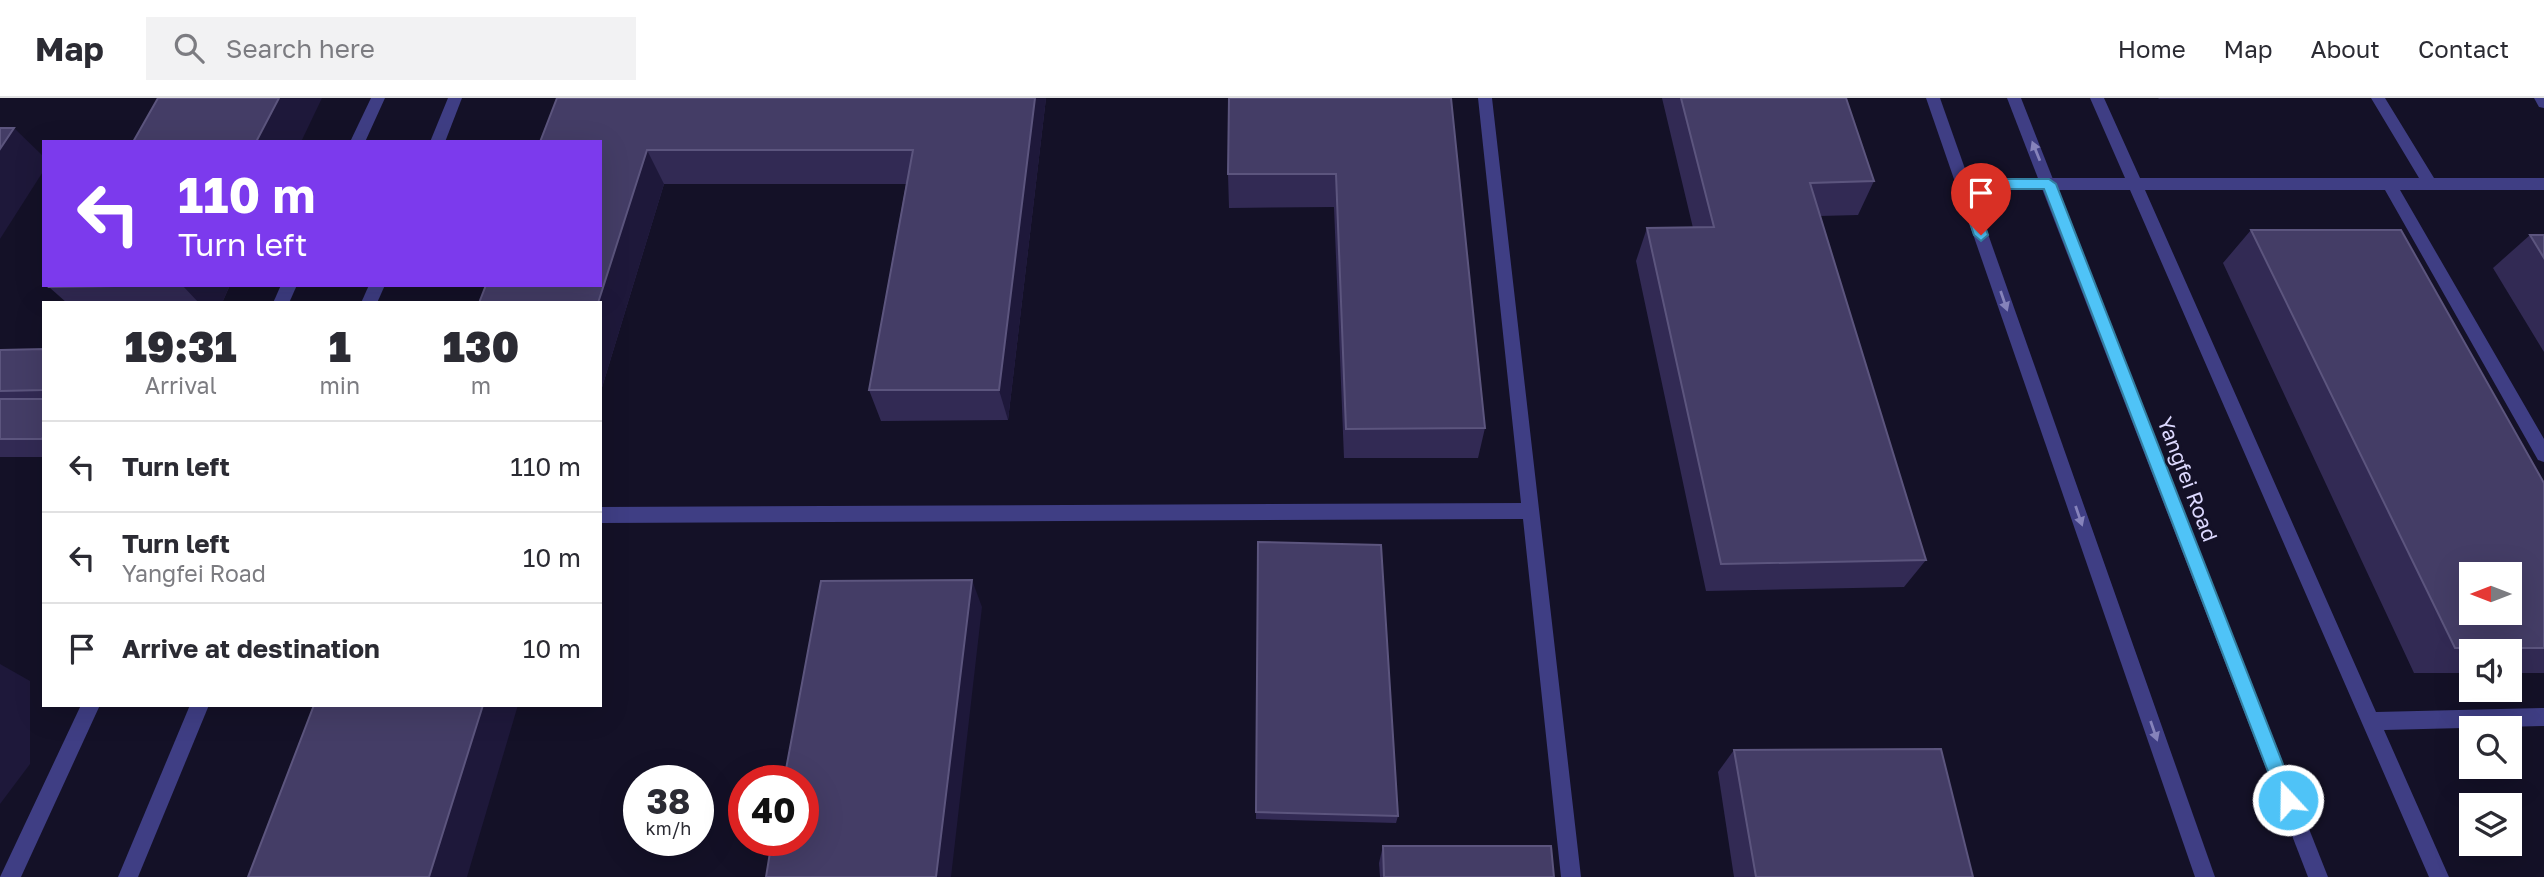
<!DOCTYPE html>
<html lang="en">
<head>
<meta charset="utf-8">
<style>
  body { margin:0; font-family:"Golos Text",sans-serif; background:#f2f2f3; color:#2b2b33; height:100vh; display:flex; flex-direction:column; font-size:26px; white-space:nowrap }
  * { box-sizing:border-box; margin:0 }
  p { font-size:23px; color:#7c7c81 }
  .icon { flex:none; width:38px; height:38px; fill:none; stroke:currentColor; stroke-width:2; stroke-linecap:round; stroke-linejoin:round }
  .map { position:relative; flex:1; overflow:hidden }
  .panel { position:absolute; left:42px; top:203px; width:560px; height:406px; display:flex; flex-direction:column; background:#fff; border-radius:0px; box-shadow:0 7px 28px #0002 }
  .panel>* { flex:none }
  .hud { position:absolute; left:42px; top:42px; width:560px; height:147px; border-radius:0px; box-shadow:0 7px 28px #0002; background:#7c3aed; color:#fff; overflow:hidden }
  .needle { width:46px; rotate:270deg }
  .controls { position:absolute; left:2459px; top:464px; display:grid; gap:14px }
  .controls a { display:grid; place-items:center; width:63px; height:63px; border-radius:0px; background:#fff; box-shadow:0 7px 28px #0002; font-size:35px }
  .speed { position:absolute; left:623px; top:667px; display:flex; gap:14px; font-size:35px; font-weight:700; text-align:center }
  .speed>* { display:grid; place-content:center; width:91px; height:91px; border-radius:50%; background:#fff; box-shadow:0 7px 28px #0002; line-height:1 }
  .speed small { font-size:18px; font-weight:400 }
  .speed .limit { border:10px solid #d22; background:#fff; color:#111 }
  .pin { position:absolute; display:grid; place-items:center; width:60px; height:60px; color:#fff; margin:-72px -30px; border-radius:50% 50% 50% 0; rotate:-45deg; box-shadow:0 0 7px #0007 }
  .pin .icon { rotate:45deg }
  .me { position:absolute; width:77px; margin:-38px; rotate:339deg; stroke-linejoin:round; filter:drop-shadow(0 0 5px #0008) }
  .turn { display:flex; align-items:center; gap:24px; height:147px; padding:0 21px; font-size:32px }
  .turn .icon { width:91px; height:91px; stroke-width:2.5 }
  .turn b { display:block; font-size:49px; line-height:60px }
  .eta { display:flex; justify-content:space-evenly; align-items:center; height:119px; text-align:center }
  .eta b { font-size:42px; font-weight:800; line-height:49px }
  ul { padding:0; list-style:none }
  li { display:flex; align-items:center; gap:21px; height:91px; padding:0 21px; border-top:2px solid #e1e1e2 }
  li div { flex:1 }
  li b { display:block; font-size:26px }
  li em { font-style:normal }
  header { display:flex; align-items:center; gap:42px; box-sizing:border-box; height:98px; padding:0 35px; background:#fff; border-bottom:2px solid #e1e1e2 }
  header strong { font-size:33px }
  nav { display:flex; gap:38px; margin-inline-start:auto; font-size:24px }
  .search { width:490px; height:63px; background:#f2f2f3; display:flex; align-items:center; gap:18px; box-sizing:border-box; padding:0 24px; border-radius:0px; color:#7c7c81; font-size:26px }
  .map>svg:first-child { display:block }
</style>
</head>
<body>
<header>
<strong>Map</strong>
<div class="search"><svg class="icon" aria-label="search" viewBox="0 0 24 24"><circle cx="10" cy="10" r="6"/><path d="M15 15l6 6"/></svg>Search here</div>
<nav><a>Home</a><a>Map</a><a>About</a><a>Contact</a></nav>
</header>
<div class="map">
<svg width="2544" height="779" viewBox="0 0 2544 779">
  <rect width="100%" height="100%" fill="#141127"/>
  <g fill="none" stroke-linecap="round" stroke-linejoin="round">
    <g fill="#3f3e84" fill-rule="evenodd">
      <polygon points="2090,0 2104,0 2140,80 2419,80 2371,0 2385,0 2434,80 2544,80 2544,92 2400,92 2544,341 2544,364 2538,362 2385,92 2145,92 2376,614 2544,610 2544,628 2384,632 2449,779 2429,779 2130,92 1963,92 1955,86 1963,80 2125,80"/>
      <polygon points="2534,0 2544,0 2544,10 2539,9"/>
    </g>
    <g fill="#3f3e84" fill-rule="evenodd">
      <polygon points="371,0 385,0 365,44 350,44"/>
      <polygon points="448,0 462,0 445,44 430,44"/>
      <polygon points="1478,0 1492,0 1581,779 1561,779 1523,421 600,425 600,409 1521,405"/>
      <polygon points="281,187 297,187 289,205 273,205"/>
      <polygon points="369,187 385,187 377,205 361,205"/>
      <polygon points="81,607 100,607 21,779 0,779"/>
      <polygon points="190,607 209,607 138,779 118,779"/>
    </g>
    <g fill="#3f3e84" fill-rule="evenodd">
      <polygon points="1926,0 1940,0 2215,779 2195,779"/>
      <polygon points="2007,0 2021,0 2328,779 2308,779"/>
    </g>
  </g>
  <g fill="#322a54">
    <polygon points="557,0 1046,0 1008,322 881,323 869,292 906,86 664,86 600,296 600,205"/>
    <polygon points="1451,0 1485,330 1478,360 1344,360 1334,109 1229,110 1228,76"/>
    <polygon points="1662,0 1846,0 1874,83 1858,117 1820,118 1926,462 1904,489 1706,493 1636,163 1647,130 1693,130"/>
    <polygon points="2158,0 2290,0 2159,1"/>
    <polygon points="2251,132 2544,385 2544,575 2510,575 2510,553 2471,553 2471,575 2414,575 2223,165"/>
    <polygon points="2530,137 2544,137 2544,254 2493,170"/>
    <polygon points="230,187 222,205 67,205 49,189"/>
    <polygon points="44,251 44,359 0,359 0,252"/>
    <polygon points="1258,444 1398,718 1396,725 1256,721"/>
    <polygon points="1734,652 1973,779 1734,779 1718,674"/>
    <polygon points="1383,748 1554,779 1380,779 1379,765"/>
  </g>
  <g fill="#1e183a">
    <polygon points="279,0 322,0 301,44 256,44"/>
    <polygon points="1035,0 1046,0 1008,322 999,292"/>
    <polygon points="14,30 44,59 44,72 0,141 0,51"/>
    <polygon points="647,52 664,86 600,296 600,205 598,205"/>
    <polygon points="182,187 230,187 222,205 199,205"/>
    <polygon points="972,482 982,509 951,779 936,779"/>
    <polygon points="0,566 30,583 30,666 0,706"/>
    <polygon points="483,607 518,607 467,779 429,779"/>
  </g>
  <g fill="#443d66" stroke="#5c557e" stroke-width="2" fill-rule="evenodd">
    <polygon points="158,0 279,0 256,44 133,44"/>
    <polygon points="557,0 1035,0 999,292 869,292 913,52 647,52 598,205 479,205 486,187 600,187 600,44 540,44"/>
    <polygon points="1229,0 1451,0 1485,330 1346,331 1336,76 1228,76"/>
    <polygon points="1681,0 1846,0 1874,83 1810,85 1926,462 1721,466 1647,130 1714,129"/>
    <polygon points="0,30 14,30 0,51"/>
    <path d="M 2251,132 L 2401,132 L 2544,385 L 2544,550 L 2455,550 ZM 2471,476 L 2510,476 L 2510,514 L 2471,514 Z"/>
    <polygon points="2530,137 2544,137 2544,160"/>
    <polygon points="50,187 182,187 49,189"/>
    <polygon points="44,251 44,292 0,293 0,252"/>
    <polygon points="0,301 44,301 44,337 42,341 0,341"/>
    <polygon points="1258,444 1381,447 1398,718 1256,714"/>
    <polygon points="972,482 936,779 766,779 772,742 803,742 803,682 784,682 821,483"/>
    <polygon points="314,607 483,607 429,779 248,779"/>
    <polygon points="1941,651 1973,779 1756,779 1734,652"/>
    <polygon points="1383,748 1551,748 1554,779 1384,779"/>
  </g>
  <defs><path id="oneway-solid" d="M-6-.8H1V-3.2L6.5 0L1 3.2V.8H-6Z" transform="scale(1.75)"/></defs>
  <g fill="#8683bb">
    <use href="#oneway-solid" transform="translate(2036 53) rotate(-112)"/>
    <use href="#oneway-solid" transform="translate(2004 203) rotate(71)"/>
    <use href="#oneway-solid" transform="translate(2079 418) rotate(71)"/>
    <use href="#oneway-solid" transform="translate(2154 633) rotate(71)"/>
  </g>
  <polygon fill="#4fc3f7" stroke="#337fa1" stroke-width="2" points="1964,81 2049,81 2056,86 2297,702 2295,708 2288,711 2282,708 2279,702 2044,91 1972,91 1988,137 1981,143 1974,137 1957,86"/>
  <g text-anchor="middle" dominant-baseline="central" stroke-width="6" stroke-linejoin="round" paint-order="stroke">
    <g font-size="21" fill="#dcd8fe" stroke="#141127">
      <text transform="translate(2188 381) rotate(69)">Yangfei Road</text>
    </g>
  </g>
</svg>
<div class="controls">
<a><svg class="needle" viewBox="-14 -14 28 28"><path d="M0-13l5 13h-10z" fill="#e53935"/><path d="M0 13l5-13h-10z" fill="#7c7c81"/></svg></a>
<a><svg class="icon" aria-label="sound" viewBox="0 0 24 24"><path d="M4 9h4l5-4v14l-5-4H4zM17 9q2 3 0 6"/></svg></a>
<a><svg class="icon" aria-label="search" viewBox="0 0 24 24"><circle cx="10" cy="10" r="6"/><path d="M15 15l6 6"/></svg></a>
<a><svg class="icon" aria-label="layers" viewBox="0 0 24 24"><path d="M12 4l9 5-9 5-9-5zM3 14l9 5 9-5"/></svg></a>
</div>
<div class="speed"><div>38<small>km/h</small></div><div class="limit">40</div></div>
<div class="pin" style="left:1981px;top:137px;background:#d93025"><svg class="icon" aria-label="arrive" viewBox="0 0 24 24"><path d="M6 21V4h12l-3 4 3 4H6"/></svg></div>
<svg class="me" style="left:2288px;top:702px" viewBox="-20 -20 40 40"><circle r="17" fill="#4fc3f7" stroke="#fff" stroke-width="3"/><path d="M0-11L8 9 0 5-8 9z" fill="#fff"/></svg>
<div class="hud">
<div class="turn"><svg class="icon" aria-label="left" viewBox="0 0 24 24"><path d="M17 20v-9H6M10 6l-5 5 5 5"/></svg><div><b>110 m</b>Turn left</div></div>
</div>
<section class="panel">
<div class="eta">
<div><b>19:31</b><p>Arrival</p></div>
<div><b>1</b><p>min</p></div>
<div><b>130</b><p>m</p></div>
</div>
<ul>
<li><svg class="icon" aria-label="left" viewBox="0 0 24 24"><path d="M17 20v-9H6M10 6l-5 5 5 5"/></svg><div><b>Turn left</b></div><em>110 m</em></li>
<li><svg class="icon" aria-label="left" viewBox="0 0 24 24"><path d="M17 20v-9H6M10 6l-5 5 5 5"/></svg><div><b>Turn left</b><p>Yangfei Road</p></div><em>10 m</em></li>
<li><svg class="icon" aria-label="arrive" viewBox="0 0 24 24"><path d="M6 21V4h12l-3 4 3 4H6"/></svg><div><b>Arrive at destination</b></div><em>10 m</em></li>
</ul>
</section>
</div>
</body>
</html>
